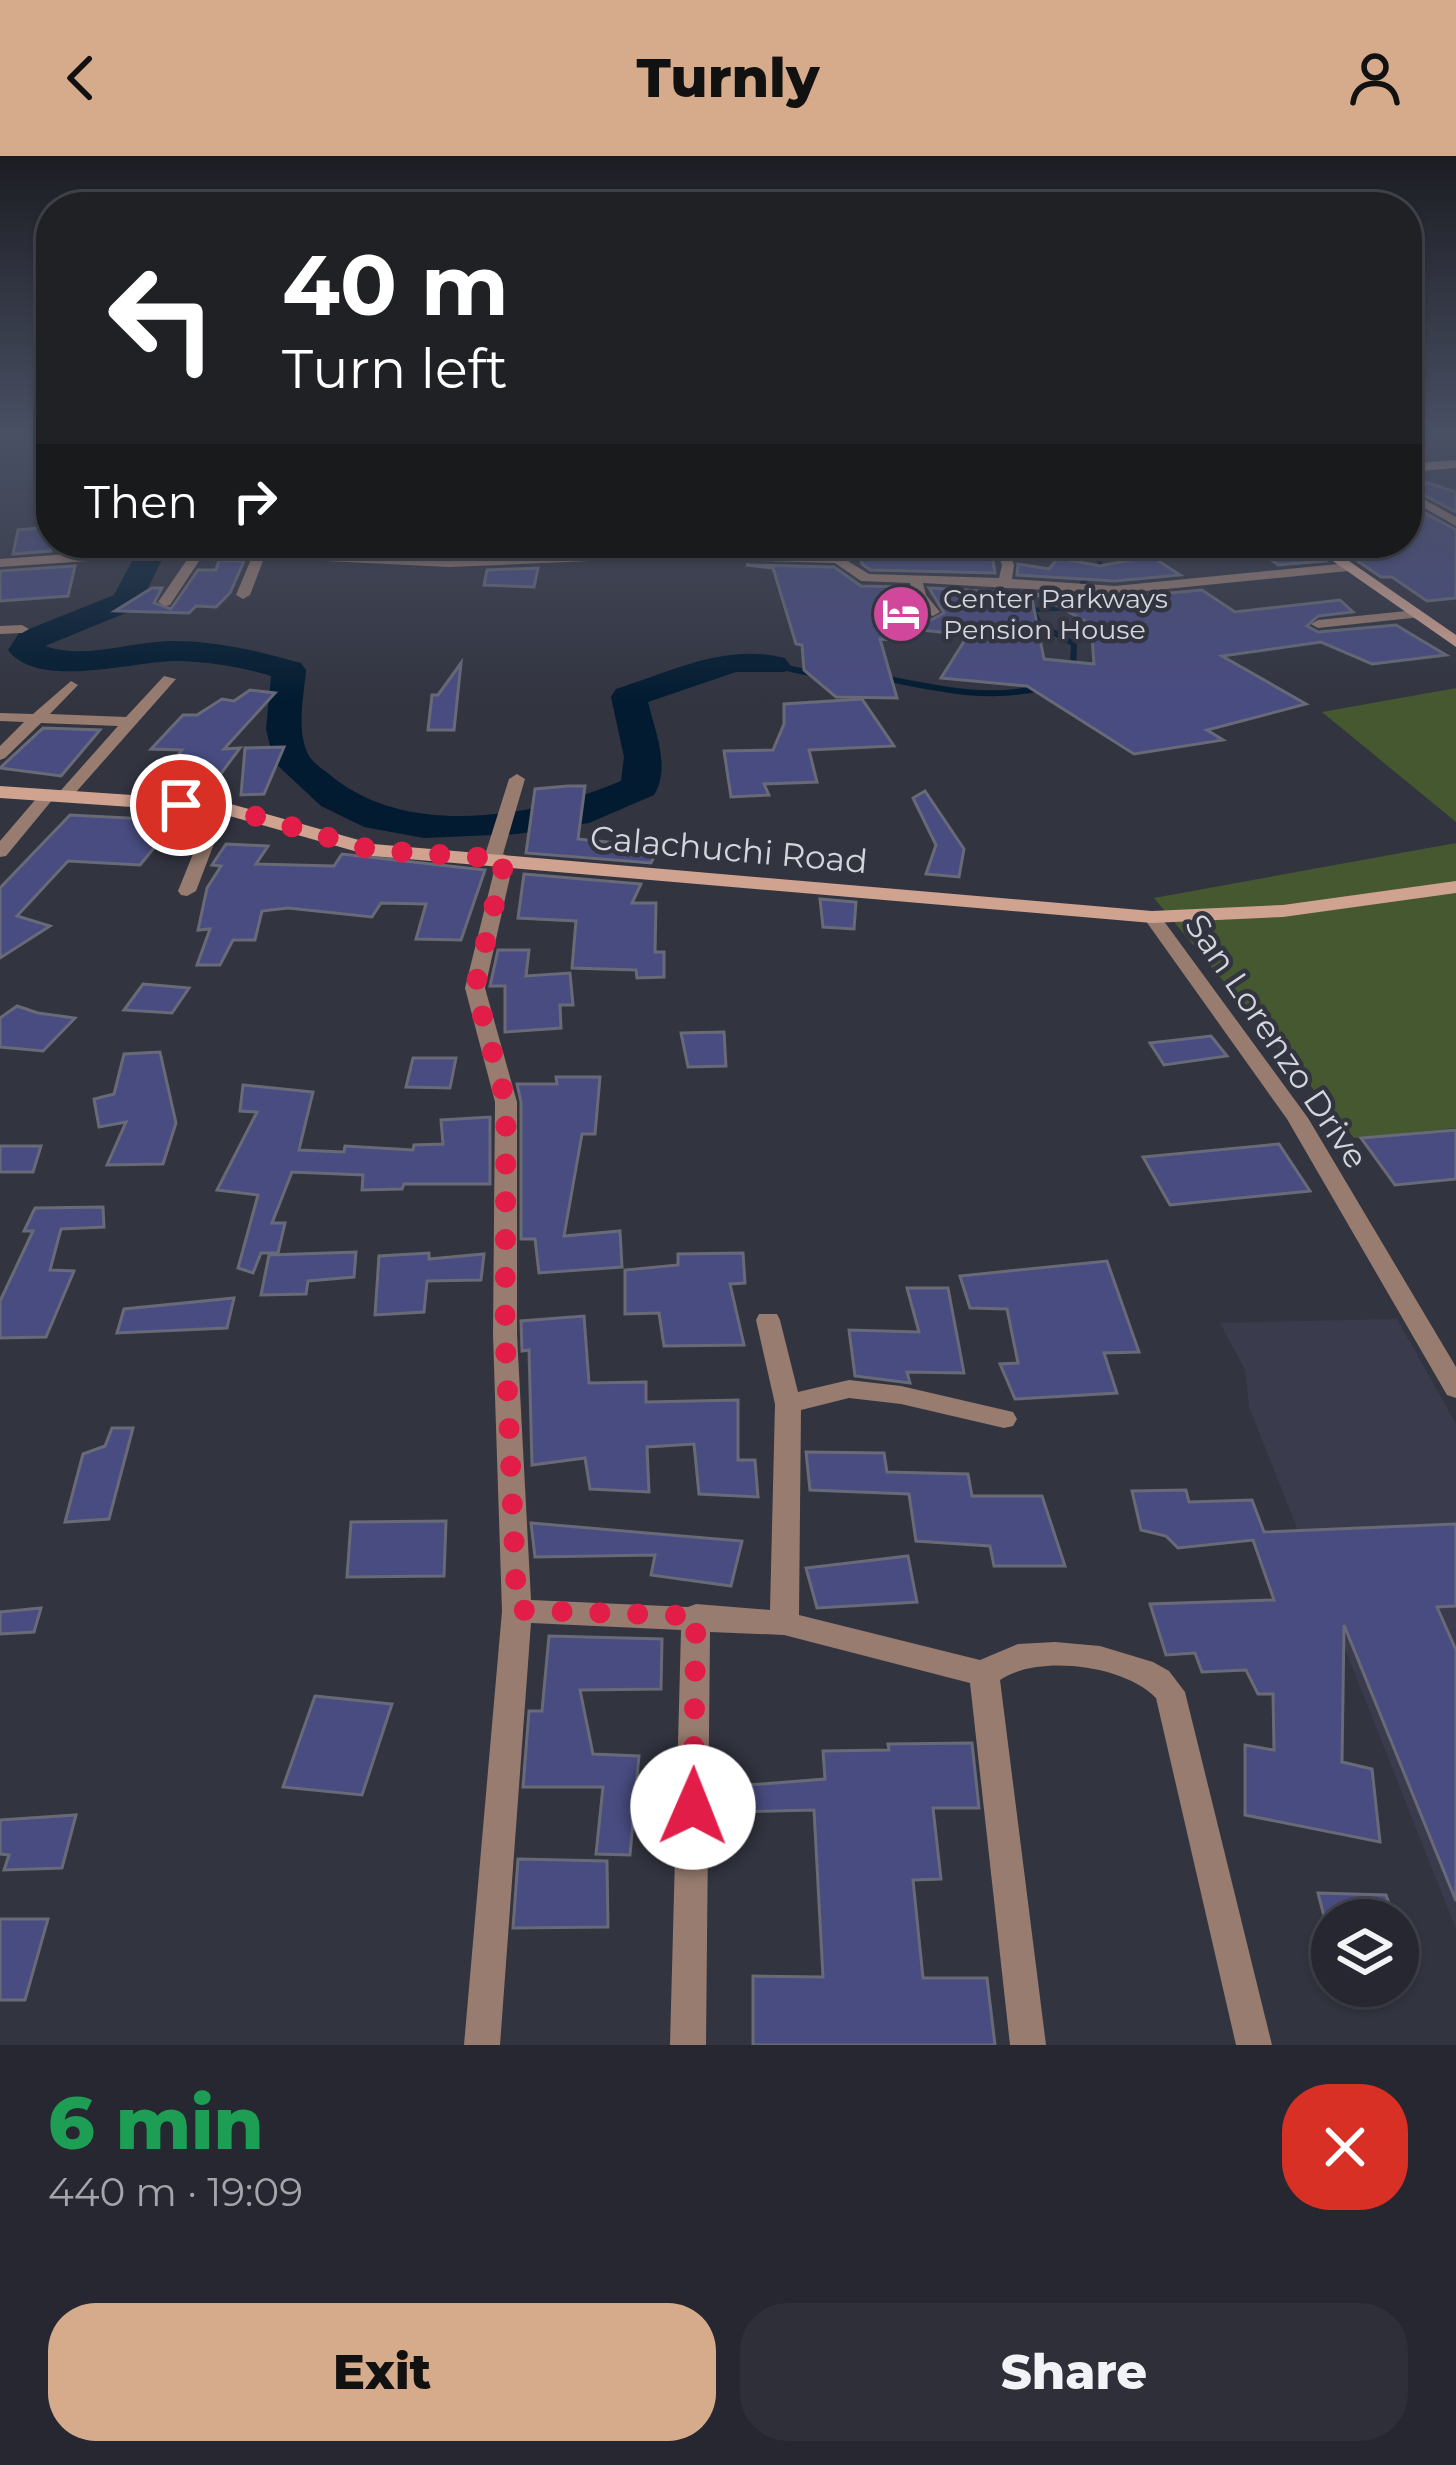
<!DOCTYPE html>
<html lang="en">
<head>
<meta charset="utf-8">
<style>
  body { margin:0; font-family:Montserrat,sans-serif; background:#2e2f38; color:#f1f3f6; height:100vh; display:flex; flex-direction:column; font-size:45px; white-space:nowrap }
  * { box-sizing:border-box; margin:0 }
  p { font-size:39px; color:#a4a5ab }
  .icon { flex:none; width:66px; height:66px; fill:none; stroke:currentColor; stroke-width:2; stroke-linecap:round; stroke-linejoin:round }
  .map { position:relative; height:1889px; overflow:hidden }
  .side { display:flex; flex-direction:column; background:#262730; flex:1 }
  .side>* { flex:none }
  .guide { position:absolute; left:36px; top:36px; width:1386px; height:366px; border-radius:48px; box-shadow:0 3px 9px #0004,0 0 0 3px #42444c; background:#202124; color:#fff; overflow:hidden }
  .fabs { position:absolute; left:1311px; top:1743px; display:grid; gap:24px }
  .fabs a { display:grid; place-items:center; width:108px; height:108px; border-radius:50%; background:#262730; box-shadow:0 3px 9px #0004,0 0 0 3px #42444c; font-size:60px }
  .pin { position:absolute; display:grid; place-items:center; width:102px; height:102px; color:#fff; margin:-51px; border:6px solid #fff; border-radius:50%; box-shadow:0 3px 12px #0007 }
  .me { position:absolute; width:132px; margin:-66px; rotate:1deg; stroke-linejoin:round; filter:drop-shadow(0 0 9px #0008) }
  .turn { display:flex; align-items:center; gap:42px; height:252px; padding:0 48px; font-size:54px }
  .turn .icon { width:156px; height:156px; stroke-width:2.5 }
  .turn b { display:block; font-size:84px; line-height:102px }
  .then { display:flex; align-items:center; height:114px; padding:0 48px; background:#0003; gap:24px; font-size:45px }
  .round { display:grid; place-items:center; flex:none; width:126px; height:126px; border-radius:48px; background:#2e2f38 }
  .headline { display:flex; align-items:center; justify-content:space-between; height:204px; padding:0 48px }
  h1 { font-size:72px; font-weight:800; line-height:90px; color:#1e9e55 }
  .cta { display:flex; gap:24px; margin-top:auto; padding:24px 48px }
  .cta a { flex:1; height:138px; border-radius:48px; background:#d6ab8b; color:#111; font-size:48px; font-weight:800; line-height:138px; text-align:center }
  .cta a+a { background:#2e2f38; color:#f1f3f6 }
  header { display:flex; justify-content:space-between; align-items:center; height:156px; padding:0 48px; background:#d6ab8b; color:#111; font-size:54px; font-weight:800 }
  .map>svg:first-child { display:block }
</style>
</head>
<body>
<header><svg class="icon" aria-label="back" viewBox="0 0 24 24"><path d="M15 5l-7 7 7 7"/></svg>Turnly<svg class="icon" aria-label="person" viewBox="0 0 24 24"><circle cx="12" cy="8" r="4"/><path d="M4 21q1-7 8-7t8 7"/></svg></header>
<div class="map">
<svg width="1456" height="1889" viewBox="0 0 1456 1889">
  <rect width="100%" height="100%" fill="#323440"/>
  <polygon fill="#3a3c4e" points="1397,1163 1456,1268 1456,1773 1249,1251 1245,1214 1220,1167"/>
  <g fill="#465830">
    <polygon points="1456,532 1456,666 1322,556"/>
    <polygon points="1456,687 1456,972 1354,982 1154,742"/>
  </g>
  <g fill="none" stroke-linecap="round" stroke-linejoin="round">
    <g stroke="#021b30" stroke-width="4.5">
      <polyline points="1082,427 1101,414 1096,387"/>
      <polyline points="1041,469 1033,454 1071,452"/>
    </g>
    <g stroke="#021b30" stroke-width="6">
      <polyline points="1036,466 1074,488 1073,514"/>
      <polyline points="773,509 819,519"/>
      <path d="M 884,522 C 938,533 990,545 1044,531"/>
    </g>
    <path fill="#021b30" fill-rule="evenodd" d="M 150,389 L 165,398 L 138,452 L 45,490 C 83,504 129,486 169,485 C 214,484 258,495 301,507 L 306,514 C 304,540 296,573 308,598 C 313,608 326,615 335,623 C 413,683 538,660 621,625 L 624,601 L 611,541 L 616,533 C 672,515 726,487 785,502 L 790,509 L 785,516 L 736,516 L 648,546 C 655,575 671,612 654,639 L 589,667 L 517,678 L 424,682 L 364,671 L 321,650 L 274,606 L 266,573 L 271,520 C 241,511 210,506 179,505 C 135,504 39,535 8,494 L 19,477 L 114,439 L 139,392 Z"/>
  </g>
  <g fill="#494c81" stroke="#686a78" stroke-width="3">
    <polygon points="1407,320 1456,336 1456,356 1407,330"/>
    <polygon points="1407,347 1456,374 1456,442 1427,445 1392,421 1381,421 1331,387 1407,387"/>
    <polygon points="51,371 51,395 13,398 18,374"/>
    <polygon points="896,387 990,387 995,417 870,414 862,408 859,395 902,395"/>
    <polygon points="1251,387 1303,387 1325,405 1278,409"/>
    <polygon points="1151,400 1180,419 1115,425 1017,419 1018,408 1049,413 1058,402 1100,410"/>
    <polygon points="219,404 244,405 230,437 216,451 196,450 189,457 115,455 152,432 162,432 154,447 171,453 198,414 216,414"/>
    <polygon points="746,409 834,411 861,430 907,431 917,453 931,464 944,457 929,432 1031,438 1044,503 1094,508 1091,468 1035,438 1115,442 1202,434 1235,456 1340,444 1353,456 1318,460 1307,470 1318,476 1396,469 1446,499 1372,508 1321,486 1222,500 1306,548 1207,574 1223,584 1134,598 1027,530 941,522 968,479 912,473 907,485 880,483 897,542 836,541 804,514 802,489 796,488 773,412"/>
    <polygon points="75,410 68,440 0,445 0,415"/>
    <polygon points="538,412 534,431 484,429 487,414"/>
    <polygon points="461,507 454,574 428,574 432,539 438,539"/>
    <polygon points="250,534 275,537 224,593 240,592 205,639 149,636 182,594 151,593 183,559 197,559 222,543 234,545"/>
    <polygon points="862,543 894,590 809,594 817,626 764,628 769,639 731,641 724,595 773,594 784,568 784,548"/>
    <polygon points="43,572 100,574 61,620 0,612"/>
    <polygon points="284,591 264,638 241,639 245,592"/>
    <polygon points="568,630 585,630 578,683 617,687 620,681 663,683 651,707 526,697 535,633"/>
    <polygon points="925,635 964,693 959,721 926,718 936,689 913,642"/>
    <polygon points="147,657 190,660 178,676 167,676 140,709 68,705 17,760 50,770 0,802 0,732 70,659 147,663"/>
    <polygon points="226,688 268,690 256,708 334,710 342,698 485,714 461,784 416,783 426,748 381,747 372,761 288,752 262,755 255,784 233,784 220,809 197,809 210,773 198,774 207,732 221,710 212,709"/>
    <polygon points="524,718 641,728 632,747 656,747 655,796 664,796 664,821 637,822 636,814 572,812 576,765 518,762"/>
    <polygon points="820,743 856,746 854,773 823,771"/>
    <polygon points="498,794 529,794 526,820 570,817 573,849 560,849 561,872 505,876 505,830 490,830"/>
    <polygon points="143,828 189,832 172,857 124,854"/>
    <polygon points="17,850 38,857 75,862 43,895 0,891 0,862"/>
    <polygon points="724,876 726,910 688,911 681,877"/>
    <polygon points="1211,880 1227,900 1164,909 1150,887"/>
    <polygon points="160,896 176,967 163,1008 107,1009 126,966 99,971 94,943 114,938 124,898"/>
    <polygon points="413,902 456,902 450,932 406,931"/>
    <polygon points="556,921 600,921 595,978 582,978 564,1080 620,1075 622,1111 539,1117 535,1083 521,1083 521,946 517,928 557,928"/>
    <polygon points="243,929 313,936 299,994 344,996 345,990 413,994 414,989 443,988 441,964 490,961 490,1028 404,1028 402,1033 362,1034 363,1019 292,1016 272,1067 285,1067 278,1097 261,1097 253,1117 238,1112 258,1039 217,1034 257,956 240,955"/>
    <polygon points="1456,974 1456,1023 1395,1029 1361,982"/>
    <polygon points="1279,988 1310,1035 1170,1049 1143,1001"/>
    <polygon points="0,990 41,990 33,1016 0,1016"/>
    <polygon points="103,1051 104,1071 61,1073 50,1114 74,1115 46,1181 0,1182 0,1145 33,1075 24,1075 35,1052"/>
    <polygon points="356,1096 354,1121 308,1125 306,1138 261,1139 269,1099"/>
    <polygon points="429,1097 429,1103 484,1098 481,1124 427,1125 424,1156 375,1159 379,1100"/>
    <polygon points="743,1097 745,1127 730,1128 744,1189 664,1190 659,1157 625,1158 625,1114 678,1109 678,1098"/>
    <polygon points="1107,1105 1139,1196 1104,1197 1117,1237 1015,1243 1000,1208 1018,1207 1007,1153 970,1152 960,1120"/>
    <polygon points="907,1132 948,1132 964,1217 907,1216 910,1227 855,1220 849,1174 919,1176"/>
    <polygon points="234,1142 227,1172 117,1177 124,1153"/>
    <polygon points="584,1160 589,1227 646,1226 646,1246 738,1244 738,1304 755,1304 758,1341 699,1338 694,1288 647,1291 649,1336 590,1333 585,1302 532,1309 529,1194 522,1195 521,1165"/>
    <polygon points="112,1272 133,1272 109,1363 65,1366 83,1298 105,1290"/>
    <polygon points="806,1296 884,1297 887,1316 968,1318 972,1340 1042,1340 1065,1410 994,1410 990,1390 916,1385 909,1338 810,1334"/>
    <polygon points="1186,1334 1189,1346 1252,1344 1264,1376 1456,1368 1456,1450 1437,1451 1456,1494 1456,1745 1344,1469 1342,1606 1372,1613 1380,1686 1245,1659 1245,1589 1274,1594 1273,1538 1258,1538 1246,1514 1202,1516 1195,1497 1166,1499 1150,1448 1274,1444 1253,1384 1178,1392 1166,1380 1141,1374 1132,1335"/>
    <polygon points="446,1365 444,1420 347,1421 351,1366"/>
    <polygon points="531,1367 705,1382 742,1385 731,1430 651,1419 655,1399 535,1401"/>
    <polygon points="908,1400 917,1446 817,1452 806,1412"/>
    <polygon points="41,1452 34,1476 0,1478 0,1456"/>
    <polygon points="549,1480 662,1483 661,1533 580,1534 593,1598 639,1600 630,1699 596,1698 603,1631 523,1631 529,1555 542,1555"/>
    <polygon points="315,1540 392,1548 362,1639 283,1631"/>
    <polygon points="972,1587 979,1652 933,1652 941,1723 913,1724 923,1822 987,1822 995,1889 753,1889 753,1820 823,1821 814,1654 736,1656 735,1630 825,1623 823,1595 889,1594 888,1588"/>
    <polygon points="76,1659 62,1712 4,1714 9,1699 0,1698 0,1664"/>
    <polygon points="518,1703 607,1705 608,1771 513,1772"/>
    <polygon points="1318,1737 1386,1739 1395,1764 1325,1764"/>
    <polygon points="0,1763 48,1763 25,1844 0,1844"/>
  </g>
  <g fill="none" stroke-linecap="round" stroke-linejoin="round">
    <g fill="#987c70" fill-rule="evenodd">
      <polygon points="1407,334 1456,361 1456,370 1407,342"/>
      <path d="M 457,387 L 469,387 L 458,403 L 662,394 L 838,399 L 869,418 L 999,422 L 1002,409 L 994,387 L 1006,387 L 1014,409 L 1012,423 L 1115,430 L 1348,407 L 1354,411 L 1348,415 L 1115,438 L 923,427 L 926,439 L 940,456 L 933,460 C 920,455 914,439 910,427 L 861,425 L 835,407 L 662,402 L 449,411 L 264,402 L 250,439 L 243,443 L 236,439 L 252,401 L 203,399 L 170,449 L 165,450 L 158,446 L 191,398 L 0,411 L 0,403 L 180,390 L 445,403 Z"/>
      <polygon points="1416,454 1421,455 1421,461 1318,472 1311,468 1318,464"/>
      <polygon points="0,470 22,469 29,473 22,477 0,478"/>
      <polygon points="164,520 176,523 69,644 63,646 55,641 118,570 41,567 5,602 0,604 0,590 24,566 0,565 0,557 33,558 71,525 78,529 50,558 126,561"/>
      <path d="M 517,618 L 525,623 L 503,698 L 514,703 L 485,832 L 517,946 L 517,1179 L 531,1444 L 688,1451 L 696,1448 L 770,1454 L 775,1248 L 756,1164 L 759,1158 L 777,1158 L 780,1164 L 798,1236 L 849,1224 L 901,1230 L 1013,1256 L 1017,1263 L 1013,1270 L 1004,1272 L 901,1248 L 849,1242 L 801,1254 L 799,1459 L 980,1504 L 1018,1488 L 1055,1486 L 1100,1490 L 1153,1506 L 1169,1515 L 1185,1536 L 1272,1889 L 1236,1889 L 1156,1542 C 1124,1509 1038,1498 1000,1524 L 1046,1889 L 1010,1889 L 970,1527 L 784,1479 L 710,1476 L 706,1889 L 670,1889 L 681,1474 L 531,1467 L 500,1889 L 464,1889 L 502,1455 L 493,1179 L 495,946 L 465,832 L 496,707 L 484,702 L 509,623 Z"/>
      <polygon points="47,635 53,637 53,643 6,700 0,701 0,685 41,637"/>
      <polygon points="220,646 228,651 196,735 187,740 181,739 178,735 212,651"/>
      <polygon points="1152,756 1158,757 1308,962 1456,1211 1456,1242 1447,1239 1287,963 1143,761"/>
    </g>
    <g fill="#d0a391" fill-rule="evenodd">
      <polygon points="1456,304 1456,312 1407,316 1407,308"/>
      <polygon points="1307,387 1323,387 1456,479 1456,491"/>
      <polygon points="0,630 220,645 373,688 1152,755 1283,749 1456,725 1456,737 1283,761 1152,767 372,700 219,657 0,642"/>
    </g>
  </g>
  <linearGradient id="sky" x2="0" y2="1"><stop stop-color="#1c1d23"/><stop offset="0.51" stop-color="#495064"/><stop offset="1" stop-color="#495064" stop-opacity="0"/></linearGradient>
  <rect width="1456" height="546" fill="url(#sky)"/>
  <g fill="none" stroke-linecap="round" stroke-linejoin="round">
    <polyline stroke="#e11d48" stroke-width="21" stroke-dasharray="0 37.8" points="181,649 244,657 372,694 505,703 475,832 506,946 505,1179 517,1454 696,1460 693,1651"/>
  </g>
  <defs>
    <g id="hotel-disc" transform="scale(3)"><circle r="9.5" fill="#d1479c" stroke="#323440"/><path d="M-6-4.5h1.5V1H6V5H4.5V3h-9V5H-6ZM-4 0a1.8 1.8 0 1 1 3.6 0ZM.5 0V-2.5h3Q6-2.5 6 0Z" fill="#fff"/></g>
  </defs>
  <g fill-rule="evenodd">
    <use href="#hotel-disc" x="901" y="458"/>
  </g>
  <g text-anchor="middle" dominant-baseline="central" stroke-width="9" stroke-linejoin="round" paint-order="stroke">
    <g font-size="27" fill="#d4d5dd" stroke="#323440" text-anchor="start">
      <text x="943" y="442">Center Parkways<tspan x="943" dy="31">Pension House</tspan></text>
    </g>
    <g font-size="33" fill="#d4d5dd" stroke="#323440">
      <text transform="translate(729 693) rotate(5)">Calachuchi Road</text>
      <text transform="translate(1277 885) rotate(56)">San Lorenzo Drive</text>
    </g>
  </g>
</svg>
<div class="fabs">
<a><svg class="icon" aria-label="layers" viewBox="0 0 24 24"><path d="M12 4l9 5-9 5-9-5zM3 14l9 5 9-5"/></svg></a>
</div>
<div class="pin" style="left:181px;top:649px;background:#d93025"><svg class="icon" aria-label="arrive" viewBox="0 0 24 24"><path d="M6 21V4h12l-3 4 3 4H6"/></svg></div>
<svg class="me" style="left:693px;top:1651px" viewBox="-20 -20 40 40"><circle r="19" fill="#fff"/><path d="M0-13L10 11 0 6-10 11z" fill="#e11d48"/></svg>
<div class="guide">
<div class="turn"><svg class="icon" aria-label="left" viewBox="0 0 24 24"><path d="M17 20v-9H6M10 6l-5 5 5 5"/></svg><div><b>40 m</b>Turn left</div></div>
<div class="then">Then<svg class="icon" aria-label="right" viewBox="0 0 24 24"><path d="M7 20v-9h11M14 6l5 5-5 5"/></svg></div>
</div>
</div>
<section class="side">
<div class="headline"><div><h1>6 min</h1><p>440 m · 19:09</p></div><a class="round" style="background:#d93025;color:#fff"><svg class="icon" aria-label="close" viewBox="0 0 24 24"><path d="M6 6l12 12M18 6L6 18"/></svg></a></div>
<div class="cta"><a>Exit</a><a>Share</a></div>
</section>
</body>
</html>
